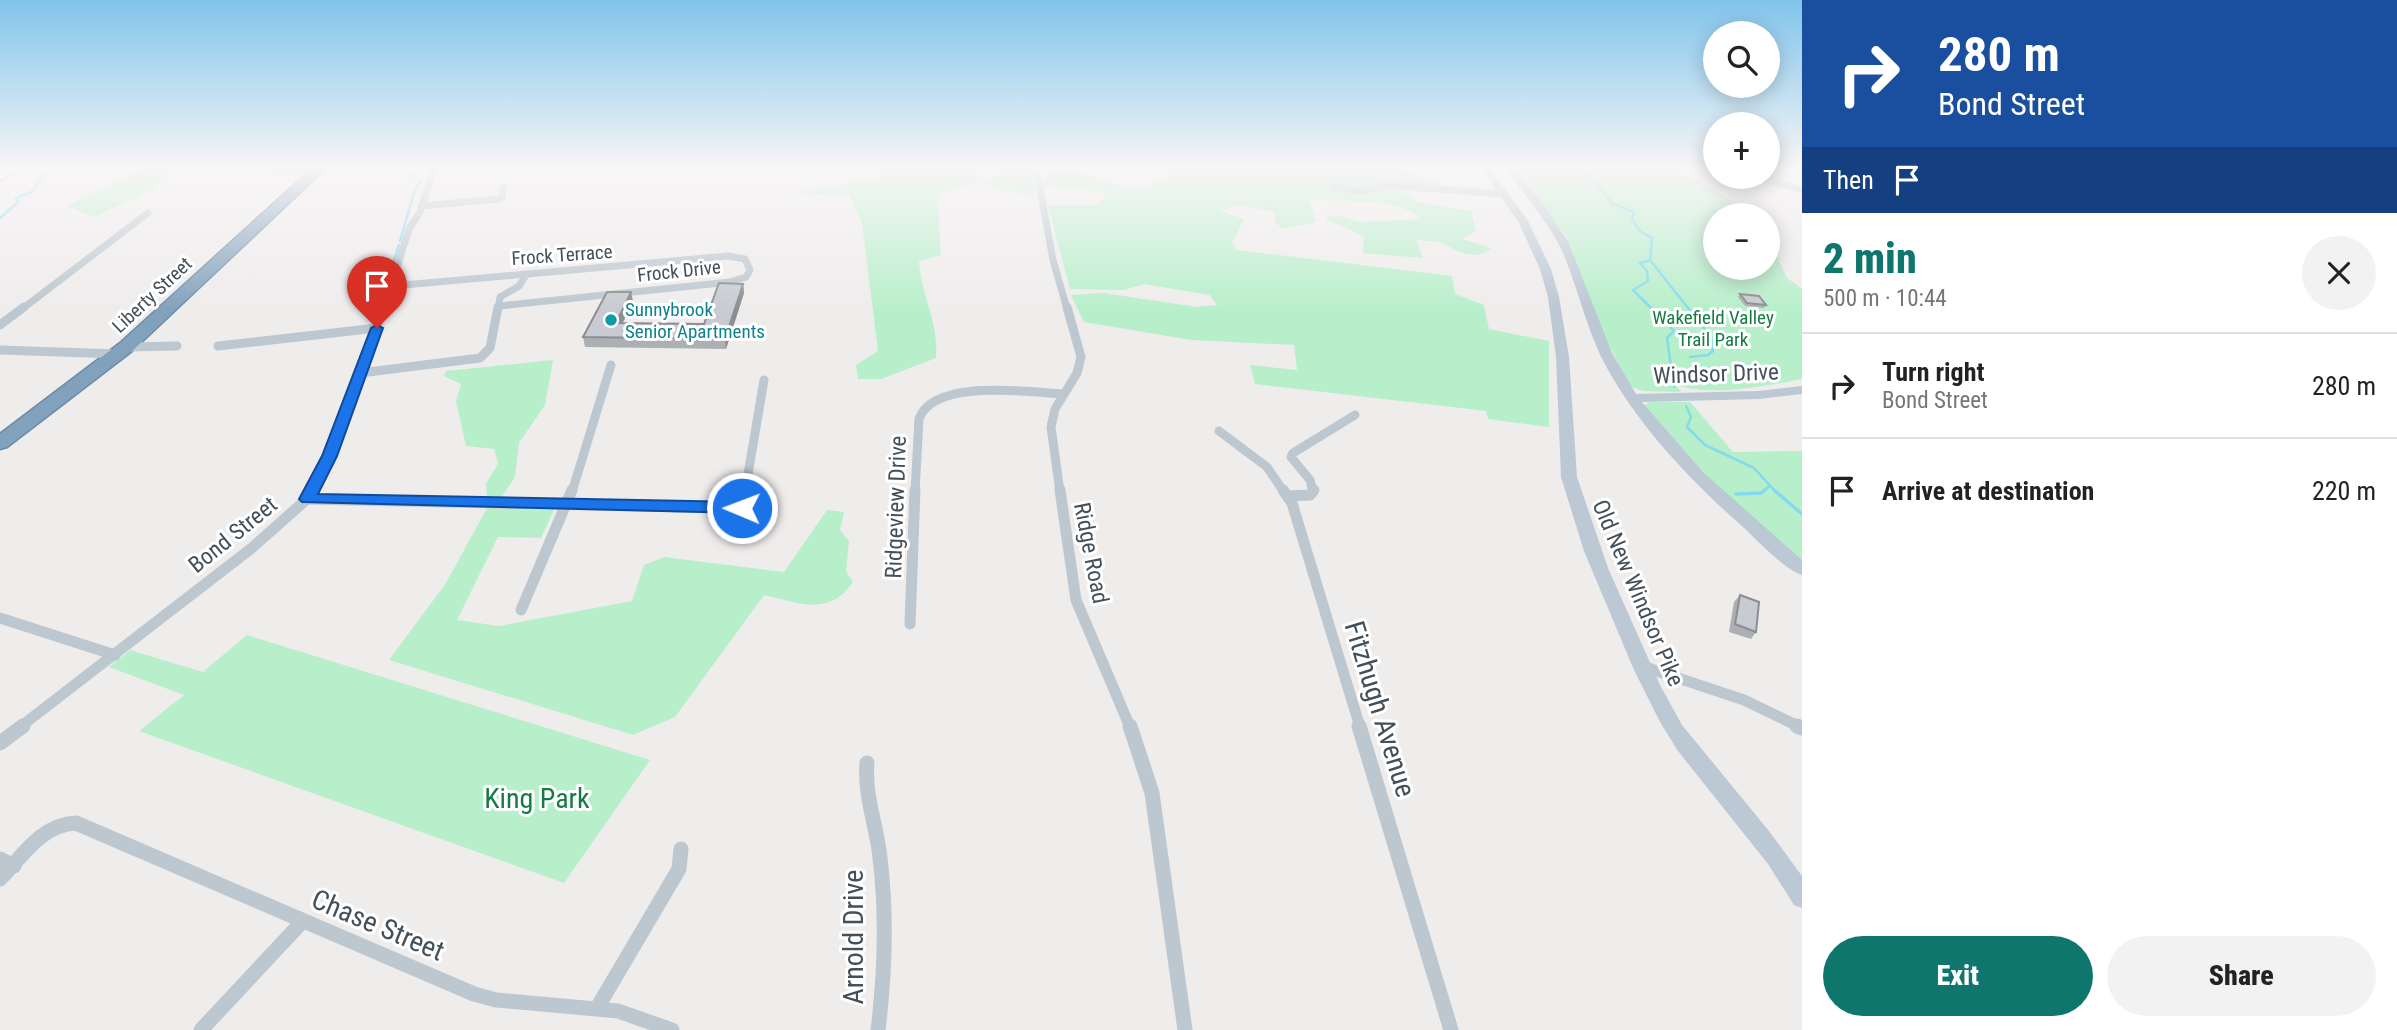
<!DOCTYPE html>
<html lang="en">
<head>
<meta charset="utf-8">
<style>
  body { margin:0; font-family:"Roboto Condensed",sans-serif; background:#f2f2f2; color:#222; height:100vh; display:flex; flex-direction:column; font-size:26px; white-space:nowrap }
  * { box-sizing:border-box; margin:0 }
  p { font-size:23px; color:#767676 }
  .icon { flex:none; width:38px; height:38px; fill:none; stroke:currentColor; stroke-width:2; stroke-linecap:round; stroke-linejoin:round }
  .map { position:relative; flex:1; overflow:hidden }
  .details { display:flex; flex-direction:column; background:#fff; width:595px }
  .details>* { flex:none }
  .top-card { background:#1a4fa0; color:#fff; overflow:hidden }
  .fabs { position:absolute; left:1703px; top:21px; display:grid; gap:14px }
  .fabs a { display:grid; place-items:center; width:77px; height:77px; border-radius:50%; background:#fff; box-shadow:0 4px 18px #0003; font-size:35px }
  .pin { position:absolute; display:grid; place-items:center; width:60px; height:60px; color:#fff; margin:-72px -30px; border-radius:50% 50% 50% 0; rotate:-45deg; box-shadow:0 0 7px #0007 }
  .pin .icon { rotate:45deg }
  .me { position:absolute; width:77px; margin:-38px; rotate:271deg; stroke-linejoin:round; filter:drop-shadow(0 0 5px #0008) }
  .turn { display:flex; align-items:center; gap:24px; height:147px; padding:0 21px; font-size:32px }
  .turn .icon { width:91px; height:91px; stroke-width:2.5 }
  .turn b { display:block; font-size:49px; line-height:60px }
  .then { display:flex; align-items:center; height:66px; padding:0 21px; background:#0003; gap:14px; font-size:26px }
  .round { display:grid; place-items:center; flex:none; width:74px; height:74px; border-radius:37px; background:#f2f2f2 }
  .headline { display:flex; align-items:center; justify-content:space-between; height:119px; padding:0 21px }
  h1 { font-size:42px; font-weight:800; line-height:52px; color:#0f766e }
  .button { display:flex; gap:14px; margin-top:auto; padding:14px 21px }
  .button a { flex:1; height:80px; border-radius:42px; background:#0f766e; color:#fff; font-size:28px; font-weight:800; line-height:80px; text-align:center }
  .button a+a { background:#f2f2f2; color:#222 }
  ul { padding:0; list-style:none }
  li { display:flex; align-items:center; gap:21px; height:105px; padding:0 21px; border-top:2px solid #e0e0e0 }
  li div { flex:1 }
  li b { display:block; font-size:26px }
  li em { font-style:normal }
  main { display:flex; flex:1; min-height:0 }
  .map>svg:first-child { display:block }
</style>
</head>
<body>
<main>
<div class="map">
<svg width="1802" height="1030" viewBox="0 0 1802 1030">
  <rect width="100%" height="100%" fill="#efecec"/>
  <g fill="#b8efcb">
    <polygon points="142,166 177,166 150,191 94,217 67,206 132,174"/>
    <path d="M 877,166 L 979,166 L 983,182 L 937,194 L 941,255 L 919,261 C 921,297 939,321 936,358 L 881,379 L 858,379 L 856,365 L 878,351 L 862,223 L 849,195 L 792,193 L 875,178 Z"/>
    <polygon points="1003,166 1033,169 1035,194 1013,193 983,184 994,176 996,168"/>
    <path d="M 1170,166 L 1402,166 L 1397,168 L 1446,186 L 1450,193 L 1405,191 L 1417,202 L 1471,211 L 1476,231 L 1462,239 L 1491,248 C 1475,262 1458,251 1444,244 C 1437,240 1423,241 1416,240 L 1423,258 L 1363,253 L 1364,236 L 1326,219 L 1328,216 L 1345,217 L 1358,222 L 1421,219 C 1400,197 1340,202 1310,200 L 1316,222 L 1283,229 L 1275,222 L 1275,212 L 1240,205 L 1219,211 L 1244,219 L 1232,243 L 1237,250 L 1452,276 L 1455,294 L 1484,305 L 1489,329 L 1549,341 L 1549,427 L 1488,419 L 1486,411 L 1255,384 L 1250,365 L 1297,370 L 1294,345 L 1191,340 L 1084,322 L 1071,295 L 1104,293 L 1197,307 L 1217,305 L 1210,295 L 1144,284 L 1124,290 L 1070,289 L 1048,205 L 1095,205 L 1105,199 L 1105,194 L 1089,190 L 1044,187 L 1046,170 C 1083,164 1110,191 1144,185 C 1153,184 1162,178 1170,175 Z"/>
    <path d="M 1514,166 L 1695,167 L 1678,170 L 1757,215 L 1715,215 L 1715,268 L 1768,268 L 1768,237 L 1787,278 L 1802,289 L 1802,379 C 1763,386 1714,397 1676,385 L 1681,392 L 1643,391 L 1631,387 L 1606,340 L 1565,234 Z"/>
    <polygon points="553,360 545,405 519,443 515,477 501,498 487,498 486,484 498,464 494,449 466,446 456,401 461,384 444,376 446,371"/>
    <polygon points="1650,402 1690,402 1733,452 1802,451 1802,561 1708,477 1643,406"/>
    <path d="M 487,508 L 554,510 L 541,538 L 498,537 L 457,620 L 499,626 L 632,601 L 644,565 L 664,557 L 784,572 L 827,510 L 844,512 L 840,530 L 849,541 L 846,571 L 853,582 C 830,617 798,603 764,595 L 675,717 L 633,735 L 389,660 L 446,583 Z"/>
    <polygon points="247,635 650,760 564,883 139,731 184,695 109,667 130,650 203,672"/>
  </g>
  <g fill="none" stroke-linecap="round" stroke-linejoin="round">
    <g stroke="#84dbed" stroke-width="2.5">
      <polyline points="1581,166 1613,204 1634,212 1632,220 1641,232 1652,238 1650,260 1711,337 1713,351 1708,355 1690,357"/>
      <polyline points="0,218 18,202 16,198 32,192 43,174 64,166"/>
      <polyline points="400,241 415,190 421,181 410,175 424,169 418,169 419,166"/>
      <polyline points="1650,260 1640,263 1647,271 1648,281 1633,290 1674,331 1667,338 1674,387"/>
      <polyline points="392,266 399,245"/>
      <polyline points="1686,406 1691,417 1687,427 1705,445 1754,468 1776,492"/>
      <polyline points="1763,492 1769,486"/>
    </g>
    <g stroke="#84dbed" stroke-width="3.5">
      <polyline points="1774,490 1802,514"/>
      <polyline points="1736,494 1761,493 1765,490"/>
    </g>
    <g stroke="#6d8ca8" stroke-width="3">
      <polygon id="highway" points="315,166 328,166 132,351 7,447 0,449 0,434 120,343"/>
    </g>
    <g stroke="#bcc7cf" stroke-width="7">
      <polyline points="251,166 276,170 316,170"/>
      <polyline points="1036,166 1053,260 1067,309"/>
      <polyline points="1758,177 1802,190"/>
      <polyline points="1334,187 1360,191 1388,185 1503,194"/>
      <polyline points="421,206 498,199 502,197 504,186"/>
      <polyline points="392,286 728,256 745,259 750,270 746,277 730,282 499,306"/>
      <polyline points="22,309 148,213"/>
      <polyline points="384,309 409,229 420,212 435,166"/>
      <polyline points="498,309 500,297 519,286 526,275"/>
    </g>
    <g stroke="#bcc7cf" stroke-width="9">
      <polyline points="0,325 24,307"/>
      <polyline points="218,346 377,328"/>
      <polyline points="126,347 177,346"/>
      <polyline points="0,350 118,354"/>
      <polyline points="360,373 480,358 490,348 498,307"/>
      <polyline points="1219,431 1267,467 1284,492"/>
      <polyline points="311,492 330,456 384,307"/>
      <polyline points="572,492 611,365"/>
      <polyline points="745,492 764,380"/>
      <path d="M 915,492 L 919,419 C 933,378 1028,392 1062,394"/>
      <polyline points="1060,492 1051,427 1055,409 1077,373 1081,357 1067,307"/>
      <polyline points="1313,492 1310,480 1291,457 1293,453 1355,415"/>
    </g>
    <g stroke="#bcc7cf" stroke-width="11">
      <polyline points="1060,490 1076,600 1130,727"/>
      <polyline points="1283,490 1292,503 1360,727"/>
      <polyline points="1289,496 1310,495 1314,490"/>
      <polyline points="307,499 742,508 745,490"/>
      <polyline points="521,610 572,490"/>
      <polyline points="0,618 115,655"/>
      <polyline points="910,624 915,490"/>
      <polyline points="1642,666 1744,700 1800,727"/>
      <polyline points="20,727 253,547 307,499 312,490"/>
    </g>
    <g stroke="#bcc7cf" stroke-width="15">
      <polyline points="1130,726 1152,793 1185,1030"/>
      <polyline points="1359,726 1451,1030"/>
      <polyline points="1797,726 1802,728"/>
      <polyline points="0,743 23,726"/>
      <path d="M 867,763 C 864,796 877,826 880,858 C 887,916 885,973 878,1030"/>
      <polyline points="0,859 14,866"/>
      <path d="M 0,879 C 23,856 40,825 76,823 L 474,994 L 496,1000 L 618,1011 L 672,1030"/>
      <polyline points="597,1008 679,869 681,849"/>
      <polyline points="201,1030 302,922"/>
    </g>
    <g fill="#bcc8d4" fill-rule="evenodd">
      <polygon points="1479,166 1488,166 1528,221 1551,269 1559,297 1569,357 1577,477 1608,568 1660,685 1682,725 1769,831 1802,876 1802,908 1794,905 1768,864 1678,751 1660,722 1634,670 1584,551 1561,477 1556,357 1548,297 1540,269 1518,221"/>
      <path d="M 1503,166 L 1512,166 L 1544,205 L 1568,241 L 1612,353 L 1636,394 L 1759,391 L 1802,386 L 1802,394 L 1759,399 L 1642,402 L 1704,473 L 1802,560 L 1802,575 C 1785,570 1758,541 1744,528 C 1691,481 1641,429 1607,368 C 1587,332 1579,291 1563,253 C 1548,220 1524,195 1503,166 Z"/>
    </g>
    <use href="#highway" fill="#82a1bc" fill-rule="evenodd"/>
    <polyline stroke="#aeb2b7" stroke-width="2.5" points="0,182 21,166"/>
  </g>
  <g fill="#acafb4">
    <polygon points="743,284 744,293 726,349 585,347 583,337 633,301 623,323 704,324"/>
    <polygon points="1740,294 1766,305 1764,308 1745,306 1738,297"/>
    <polygon points="1740,595 1756,632 1751,639 1729,632 1734,602"/>
  </g>
  <g fill="#8c8e92">
    <polygon points="743,284 744,293 726,349 725,339"/>
    <polygon points="631,292 633,301 618,332 616,323"/>
  </g>
  <g fill="#c8cbd1" stroke="#8c8e92" stroke-width="2">
    <polygon points="719,283 743,284 725,339 583,337 607,292 631,292 616,323 704,324"/>
    <polygon points="1740,294 1759,296 1766,305 1747,303"/>
    <polygon points="1740,595 1759,602 1756,632 1735,624"/>
  </g>
  <linearGradient id="sky" x2="0" y2="1"><stop stop-color="#80c4ea"/><stop offset="0.54" stop-color="#f8f6f6"/><stop offset="1" stop-color="#f8f6f6" stop-opacity="0"/></linearGradient>
  <rect width="1802" height="310" fill="url(#sky)"/>
  <polygon fill="#1a73e8" stroke="#114b97" stroke-width="2" points="377,325 383,328 337,456 318,494 742,502 750,508 742,513 302,502 299,499 322,456 371,328"/>
  <circle fill="#0f9aa8" stroke="#fff" stroke-width="2.5" cx="611" cy="320" r="7"/>
  <g text-anchor="middle" dominant-baseline="central" stroke-width="6" stroke-linejoin="round" paint-order="stroke">
    <g font-size="19" fill="#445059" stroke="#fff">
      <text transform="translate(562 255) rotate(-4)">Frock Terrace</text>
      <text transform="translate(679 271) rotate(-6)">Frock Drive</text>
      <text transform="translate(152 295) rotate(-43)">Liberty Street</text>
    </g>
    <g font-size="19" fill="#0d838f" stroke="#fff" text-anchor="start">
      <text x="625" y="309">Sunnybrook<tspan x="625" dy="22">Senior Apartments</tspan></text>
    </g>
    <g font-size="19" fill="#157b43" stroke="#fff">
      <text x="1713" y="317">Wakefield Valley<tspan x="1713" dy="22">Trail Park</tspan></text>
    </g>
    <g font-size="23" fill="#445059" stroke="#fff">
      <text transform="translate(1716 374) rotate(-2)">Windsor Drive</text>
      <text transform="translate(896 507) rotate(-88)">Ridgeview Drive</text>
      <text transform="translate(233 535) rotate(-39)">Bond Street</text>
      <text transform="translate(1091 553) rotate(79)">Ridge Road</text>
      <text transform="translate(1638 593) rotate(67)">Old New Windsor Pike</text>
    </g>
    <g font-size="28" fill="#445059" stroke="#fff">
      <text transform="translate(1380 709) rotate(73)">Fitzhugh Avenue</text>
      <text transform="translate(378 925) rotate(23)">Chase Street</text>
      <text transform="translate(853 937) rotate(-90)">Arnold Drive</text>
    </g>
    <g font-size="28" fill="#157b43" stroke="#fff">
      <text x="537" y="798">King Park</text>
    </g>
  </g>
</svg>
<div class="fabs">
<a><svg class="icon" aria-label="search" viewBox="0 0 24 24"><circle cx="10" cy="10" r="6"/><path d="M15 15l6 6"/></svg></a>
<a>+</a>
<a>−</a>
</div>
<div class="pin" style="left:377px;top:328px;background:#d93025"><svg class="icon" aria-label="arrive" viewBox="0 0 24 24"><path d="M6 21V4h12l-3 4 3 4H6"/></svg></div>
<svg class="me" style="left:742px;top:508px" viewBox="-20 -20 40 40"><circle r="17" fill="#1a73e8" stroke="#fff" stroke-width="3"/><path d="M0-11L8 9 0 5-8 9z" fill="#fff"/></svg>
</div>
<section class="details">
<div class="top-card">
<div class="turn"><svg class="icon" aria-label="right" viewBox="0 0 24 24"><path d="M7 20v-9h11M14 6l5 5-5 5"/></svg><div><b>280 m</b>Bond Street</div></div>
<div class="then">Then<svg class="icon" aria-label="arrive" viewBox="0 0 24 24"><path d="M6 21V4h12l-3 4 3 4H6"/></svg></div>
</div>
<div class="headline"><div><h1>2 min</h1><p>500 m · 10:44</p></div><a class="round"><svg class="icon" aria-label="close" viewBox="0 0 24 24"><path d="M6 6l12 12M18 6L6 18"/></svg></a></div>
<ul>
<li><svg class="icon" aria-label="right" viewBox="0 0 24 24"><path d="M7 20v-9h11M14 6l5 5-5 5"/></svg><div><b>Turn right</b><p>Bond Street</p></div><em>280 m</em></li>
<li><svg class="icon" aria-label="arrive" viewBox="0 0 24 24"><path d="M6 21V4h12l-3 4 3 4H6"/></svg><div><b>Arrive at destination</b></div><em>220 m</em></li>
</ul>
<div class="button"><a>Exit</a><a>Share</a></div>
</section>
</main>
</body>
</html>
